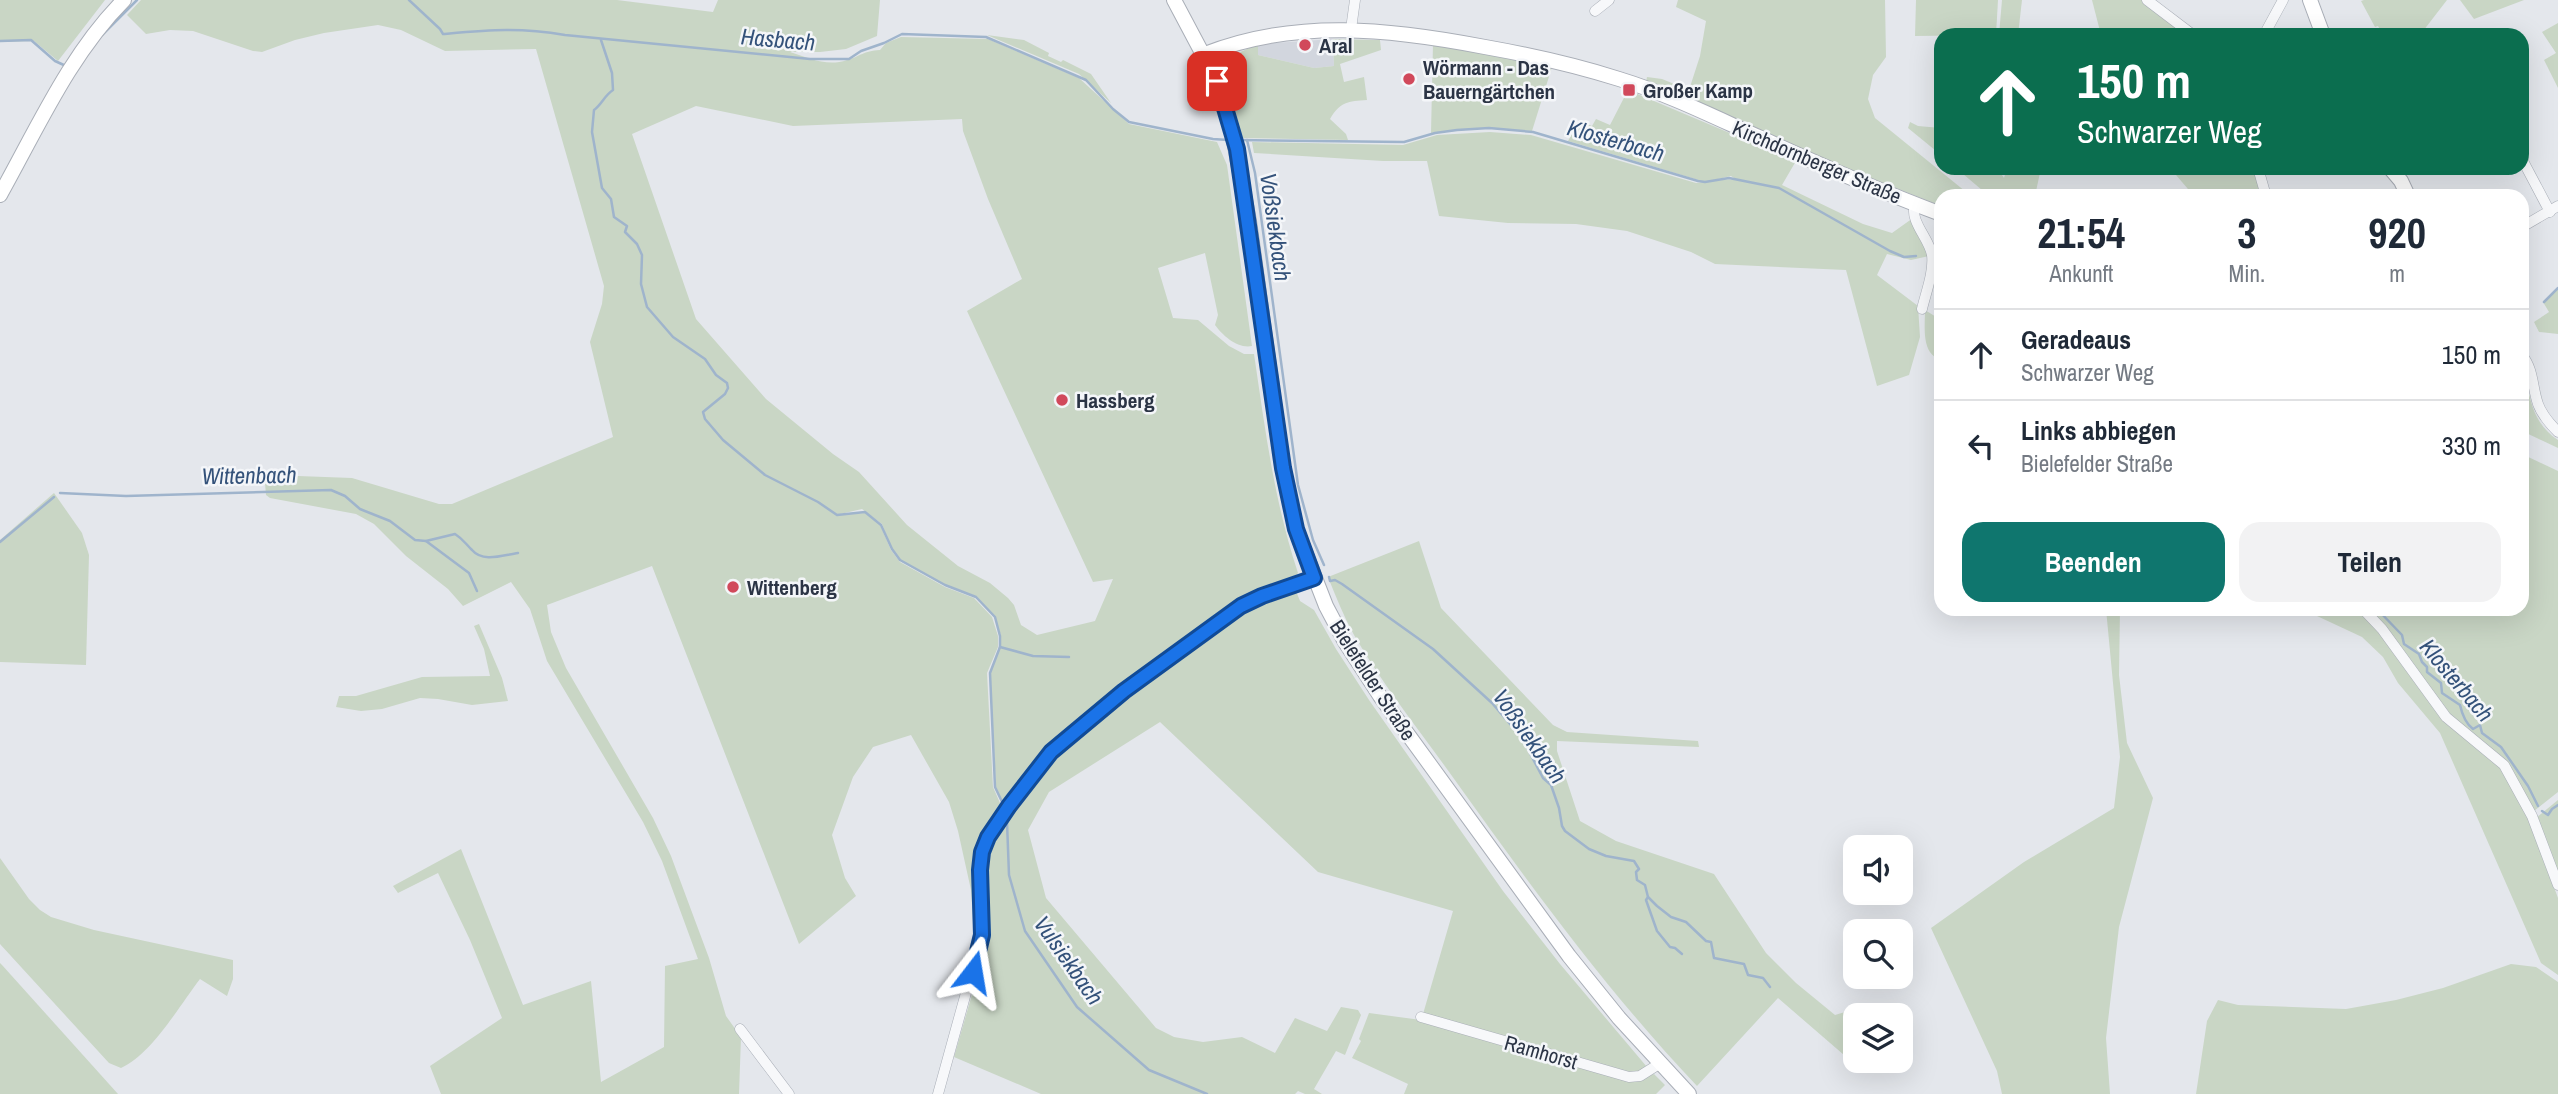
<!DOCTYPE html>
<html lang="de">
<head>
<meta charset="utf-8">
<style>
  body { margin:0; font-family:"Archivo Narrow",sans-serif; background:#f2f2f3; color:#1f2937; height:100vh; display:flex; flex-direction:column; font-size:26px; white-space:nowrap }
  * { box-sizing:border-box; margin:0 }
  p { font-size:23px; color:#747a83 }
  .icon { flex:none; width:38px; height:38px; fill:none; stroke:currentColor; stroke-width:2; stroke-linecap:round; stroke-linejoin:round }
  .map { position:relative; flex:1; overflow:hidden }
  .side { position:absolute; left:1934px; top:189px; width:595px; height:427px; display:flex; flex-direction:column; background:#fff; border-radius:21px; box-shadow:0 7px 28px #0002 }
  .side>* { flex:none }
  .banner { position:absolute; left:1934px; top:28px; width:595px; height:147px; border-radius:21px; box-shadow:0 7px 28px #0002; background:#0b6e4f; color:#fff; overflow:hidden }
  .fabs { position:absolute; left:1843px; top:835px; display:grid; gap:14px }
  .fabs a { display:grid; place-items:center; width:70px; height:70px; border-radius:14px; background:#fff; box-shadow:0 7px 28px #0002; font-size:35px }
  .pin { position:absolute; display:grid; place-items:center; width:60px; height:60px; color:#fff; margin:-30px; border-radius:14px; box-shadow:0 4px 10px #0006 }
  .me { position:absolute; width:77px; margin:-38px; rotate:14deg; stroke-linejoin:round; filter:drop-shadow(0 0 5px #0008) }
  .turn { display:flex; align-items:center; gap:24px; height:147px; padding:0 28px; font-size:32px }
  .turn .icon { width:91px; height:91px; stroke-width:2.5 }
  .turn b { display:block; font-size:49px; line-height:60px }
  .eta { display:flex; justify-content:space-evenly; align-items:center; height:119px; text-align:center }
  .eta b { font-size:42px; font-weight:700; line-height:49px }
  .primary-button { display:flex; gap:14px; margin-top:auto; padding:14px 28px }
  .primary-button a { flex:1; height:80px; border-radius:21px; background:#0f766e; color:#fff; font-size:28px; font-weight:700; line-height:80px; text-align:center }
  .primary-button a+a { background:#f2f2f3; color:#1f2937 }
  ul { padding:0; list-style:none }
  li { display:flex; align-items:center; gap:21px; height:91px; padding:0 28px; border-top:2px solid #e0e1e3 }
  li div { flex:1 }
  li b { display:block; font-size:26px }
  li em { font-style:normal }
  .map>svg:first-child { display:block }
</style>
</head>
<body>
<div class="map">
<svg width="2558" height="1094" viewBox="0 0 2558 1094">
  <rect width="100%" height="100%" fill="#e4e7ec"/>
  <polygon fill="#d2d6de" points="1333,39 1334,66 1314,68 1258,55 1258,44"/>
  <g fill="#c9d6c5" fill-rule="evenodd">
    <polygon points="0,0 105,0 58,61 34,41 0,42"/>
    <path d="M 141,0 L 617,0 L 713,12 L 718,0 L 880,0 L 877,36 L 846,49 L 820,52 L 790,52 C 809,58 827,67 847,60 C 861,56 863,51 880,50 L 886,43 L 901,37 L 988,39 L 1079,78 L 1129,124 L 1217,142 L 1227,165 L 1252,346 C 1238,349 1223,336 1215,325 L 1218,315 L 1205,253 L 1158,268 L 1173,318 L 1198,320 L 1229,346 L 1244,354 L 1254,354 C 1265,428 1274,501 1298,573 L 1292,581 L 1300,601 L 1314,610 L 1336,649 L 1369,700 L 1503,891 L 1560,964 L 1647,1067 L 1638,1072 L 1631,1073 L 1423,1014 L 1453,911 L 1318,872 L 1160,722 L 1049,792 L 1028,830 L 1046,898 L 1156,1028 L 1174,1037 L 1203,1042 L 1242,1037 L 1275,1053 L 1295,1018 L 1327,1031 L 1341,1007 L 1358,1010 L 1361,1015 L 1345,1055 L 1336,1051 L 1314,1089 L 1322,1094 L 1305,1094 L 1298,1091 L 1295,1094 L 1041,1094 L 954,1057 L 985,949 L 987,914 L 984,870 L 986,852 L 1004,807 L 996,787 L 990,673 L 1000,647 L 1001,636 L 995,616 L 976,596 L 946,585 L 901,560 L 892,549 L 882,524 L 862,509 L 836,515 L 865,513 L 880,525 L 891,550 L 900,562 L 945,587 L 974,598 L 992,617 L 998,636 L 998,647 L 987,673 L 993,787 L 1003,810 L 985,835 L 979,929 L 974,935 L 971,890 L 958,831 L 949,802 L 911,735 L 873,747 L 853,777 L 832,835 L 845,878 L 856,896 L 799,944 L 652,566 L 547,605 L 551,632 L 566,668 L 653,818 L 671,856 L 709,958 L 726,1016 L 741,1037 L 739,1094 L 441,1094 L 430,1066 L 502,1018 L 470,940 L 438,873 L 398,893 L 393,886 L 461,849 L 523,1005 L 591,981 L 601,1082 L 664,1047 L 665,966 L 698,959 L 662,861 L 643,822 L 547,661 L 530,609 L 511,582 L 463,606 L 448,589 L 406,556 L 374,524 L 356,514 L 270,498 L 266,495 L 265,483 L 298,476 L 352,478 L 439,504 L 452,504 L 613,437 L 590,342 L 602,304 L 604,286 L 536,49 L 445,51 L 401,30 L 378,25 L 324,33 L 295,40 L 262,52 L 253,51 L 193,31 L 170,30 L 146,34 L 127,15 ZM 696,106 L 793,126 L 962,119 L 963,131 L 988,199 L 1022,279 L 967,311 L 1093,582 L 1113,579 L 1095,621 L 1037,635 L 1021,625 L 1014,605 L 1008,598 L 990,583 L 958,566 L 907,525 L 859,472 L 833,454 L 766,399 L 696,319 L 632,134 Z"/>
    <polygon points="1678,0 1885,0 1886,57 1873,75 1868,99 1875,118 1971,196 1941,196 1941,206 1828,161 1646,82 1647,77 1662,79 1689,90 1700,56 1706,21 1676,7"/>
    <polygon points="1916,0 1998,0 1996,35 1915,36"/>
    <polygon points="2002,0 2022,0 2018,35 1999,35"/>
    <polygon points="2092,0 2142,0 2188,35 2101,35"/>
    <polygon points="2364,0 2447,0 2420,35 2383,35 2378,26 2375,27 2361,1"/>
    <polygon points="2460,0 2524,0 2474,19"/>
    <polygon points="2558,23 2558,88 2544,60 2556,53 2542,32"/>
    <polygon points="987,35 1024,40 1049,53 1048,56 1061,62 1063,60 1091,74 1111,103 1079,74"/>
    <path d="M 1333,39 L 1380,40 L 1381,50 L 1340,64 L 1344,82 L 1364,77 L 1367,100 C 1348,101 1340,102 1330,119 L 1346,134 L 1348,140 L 1242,138 L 1222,75 L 1225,59 L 1258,44 L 1258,55 L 1314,68 L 1334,66 Z"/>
    <polygon points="1433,44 1552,67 1532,131 1489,128 1431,133"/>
    <path d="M 1628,90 L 1796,161 L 1782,185 L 1863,224 L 1892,233 L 1913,218 L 1929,256 L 1911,260 L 1887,254 L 1877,275 L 1918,306 L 1920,337 L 1909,375 L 1877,386 L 1846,270 L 1715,264 L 1691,252 L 1627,231 L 1576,224 L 1508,223 L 1439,216 L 1427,161 L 1383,161 L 1254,153 L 1252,142 L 1403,145 L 1437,135 L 1490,132 L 1531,135 L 1696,183 C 1703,182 1730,178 1737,180 L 1731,176 L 1705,182 L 1568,141 L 1579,121 L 1592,126 L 1596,119 L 1610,125 Z"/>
    <polygon points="1910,122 1918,126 1941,128 1941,155 1908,128"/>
    <polygon points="1956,168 2000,168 2000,172 2004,178 2007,168 2041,168 2035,196 1989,196"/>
    <polygon points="2170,168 2255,168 2263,196 2194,196"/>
    <polygon points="2558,287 2558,334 2539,332 2534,322 2549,312 2543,302"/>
    <path d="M 1925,310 L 1941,320 L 1941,360 C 1921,354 1925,327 1925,310 Z"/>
    <path d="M 2522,393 L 2529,394 C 2534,414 2540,428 2558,440 L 2558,448 L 2522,431 Z"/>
    <polygon points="2522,454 2558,471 2558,792 2534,811 2513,771 2500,756 2448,715 2368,609 2522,609"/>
    <polygon points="54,493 82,533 89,555 86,665 0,662 0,540"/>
    <path d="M 1419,541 L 1441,608 L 1553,725 L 1567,732 L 1698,741 L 1699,747 L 1557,741 L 1557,751 L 1580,821 L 1616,841 L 1714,874 L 1766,953 L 1796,983 L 1835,1015 L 1868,1005 L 1872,1015 L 1855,1015 L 1855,1043 L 1844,1055 L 1778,998 L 1697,1086 C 1608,992 1532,888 1457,783 C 1423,735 1384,687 1354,635 C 1344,617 1336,597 1328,577 Z"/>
    <polygon points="2106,609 2120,609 2119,675 2127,743 2153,798 2119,927 2106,1038 2110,1094 2002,1094 1997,1071 1931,928 2024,862 2114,808 2120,757"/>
    <polygon points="2302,609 2357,609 2378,632 2442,720 2497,764 2508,779 2529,819 2558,898 2558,975 2541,963 2440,733 2398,683 2383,657 2362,637"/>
    <polygon points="479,624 502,678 508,701 472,705 438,699 420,698 382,709 361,711 336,707 339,696 356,696 422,677 490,676 484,649 474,626"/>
    <polygon points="2558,800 2558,874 2536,818"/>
    <path d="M 0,858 L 29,899 L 40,910 L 51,917 L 94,930 L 233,960 L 233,979 L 227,996 L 200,979 C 180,1005 151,1055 121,1068 L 109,1063 L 0,944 Z"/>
    <polygon points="0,963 2,965 118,1094 0,1094"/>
    <polygon points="2511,964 2536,967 2558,982 2558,1094 2196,1094 2207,1021 2218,1000 2238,1005 2346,1009 2396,1000 2443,988"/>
    <polygon points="1369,1013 1421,1020 1643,1078 1654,1074 1665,1085 1656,1094 1404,1094 1408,1084 1352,1058 1361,1041 1359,1039"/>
  </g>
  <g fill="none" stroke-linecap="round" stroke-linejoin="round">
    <g stroke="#9fb4cc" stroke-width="2.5">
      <path d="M 409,0 L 440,29 L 443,34 C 489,30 519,27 565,35 L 810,59 L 849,59 L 861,51 L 884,43 L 902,34 L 986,37 L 1086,80 L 1113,109 L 1129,122 L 1213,139 L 1228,140"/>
      <polyline points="102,35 137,0"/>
      <path d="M 601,40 L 612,73 L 613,90 C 604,96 602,104 594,110 L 592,132 L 602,188 L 611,199 L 614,217 L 627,226 L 625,232 L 637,244 L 642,255 L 641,284 L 647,307 L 673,337 L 705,359 L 716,375 L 727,383 L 728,388 L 725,394 L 703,412 L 705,419 L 723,440 L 765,475 L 818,502 L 837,515 L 865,512 L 881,525 L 892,549 L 900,560 L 945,585 L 976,597 L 995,617 L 1000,636 L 1000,647 L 990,673 L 995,787 L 1004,806"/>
      <polyline points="0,41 31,40 55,61 66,66"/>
      <polyline points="1238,140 1404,142 1435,133 1457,130 1489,128 1533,132 1698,181 1705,182 1729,178 1779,188 1890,251 1904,257 1916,256"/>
      <polyline points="1247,140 1255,173 1298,485 1313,540 1324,565"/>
      <polyline points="1940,252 1941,252"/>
      <polyline points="2544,302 2558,288"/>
      <polyline points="2522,398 2525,399"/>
      <path d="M 60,493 L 126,496 L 331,490 L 345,496 L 360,509 L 390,521 L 415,540 L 426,541 L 455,534 C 463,539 465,543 472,550 C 483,563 503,555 518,553"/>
      <polyline points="426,541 469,573 477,591"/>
      <polyline points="0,542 54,497"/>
      <polyline points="1329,577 1330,581 1335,580 1342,584 1433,649 1492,703 1522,738 1543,778 1551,785 1559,808 1562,826 1565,831 1589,849 1606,856 1634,861 1639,869 1636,872 1637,880 1645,885 1648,897 1657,906 1671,917 1686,922 1706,941 1711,942 1714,958 1744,964 1748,975 1763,978 1770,987"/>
      <path d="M 2377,609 L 2402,635 L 2404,644 L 2419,654 L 2422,662 L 2427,667 L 2427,672 L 2441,683 L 2442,693 L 2460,705 C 2462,714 2465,723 2473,729 L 2480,725 L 2482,733 L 2501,747 L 2528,786 L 2538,806"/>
      <polyline points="1000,647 1033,656 1069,657"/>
      <polyline points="2542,811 2548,815 2552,809 2558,805"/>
      <polyline points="1007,822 1009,875 1025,931 1077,1007 1149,1070 1207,1094"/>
      <polyline points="1648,897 1646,900 1657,931 1670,947 1675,948 1682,954"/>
    </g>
    <g stroke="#a9aeb7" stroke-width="11">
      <g id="street">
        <polyline points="2147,0 2193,35"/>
        <polyline points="1595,11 1609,0"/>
        <polyline points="1351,29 1355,0"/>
        <polyline points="2264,35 2283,0"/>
        <polyline points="2522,159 2550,212"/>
        <polyline points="2258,168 2266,196"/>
        <path d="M 1915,204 C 1909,221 1929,238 1932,255 C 1934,272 1926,292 1922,309"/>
        <polyline points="2522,227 2558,206"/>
        <path d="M 2522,355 C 2534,370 2532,387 2538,404 C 2542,415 2550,424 2558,432"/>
        <polyline points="2363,609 2382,629 2446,717 2504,765 2532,816 2558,885"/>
        <polyline points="1421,1017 1629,1077 1640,1076 1659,1064"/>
        <polyline points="740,1029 789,1094"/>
        <polyline points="938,1094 982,935 980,870 982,852 988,837 1051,752 1124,691 1241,606 1262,596 1314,578"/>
      </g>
    </g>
    <g stroke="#a9aeb7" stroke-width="16">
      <g id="secondary">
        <polyline points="1174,0 1217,81 1232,130 1249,221 1283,468 1296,529 1326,606 1345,642 1380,696 1569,956 1619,1018 1689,1094"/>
        <polyline points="2310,0 2323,35"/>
        <path d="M 1205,54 C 1296,18 1391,29 1485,47 C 1530,55 1575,65 1619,79 C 1668,94 1714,117 1761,138 C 1820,165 1880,191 1941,214"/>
        <polyline points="2390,168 2401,181 2408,196"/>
        <path d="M 0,195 C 37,129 70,54 124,0"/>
      </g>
    </g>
    <use href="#street" stroke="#f7f8fa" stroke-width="10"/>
    <use href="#secondary" stroke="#fff" stroke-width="14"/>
  </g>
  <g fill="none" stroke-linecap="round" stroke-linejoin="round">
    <g stroke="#114b97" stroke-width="18">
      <polyline id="route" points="973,972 982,935 980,870 982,852 988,837 1009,806 1051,752 1124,691 1241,606 1262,596 1314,578 1296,529 1283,468 1237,149 1217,81"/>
    </g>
    <use href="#route" stroke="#1a73e8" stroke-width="12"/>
  </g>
  <g fill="#d1495b" stroke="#f4f6f9" stroke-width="2.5">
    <circle cx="1305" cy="45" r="7"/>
    <circle cx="1409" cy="79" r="7"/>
    <rect x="1622" y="83" width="14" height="14" rx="3.5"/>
    <circle cx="1062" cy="400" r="7"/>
    <circle cx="733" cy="587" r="7"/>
  </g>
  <g text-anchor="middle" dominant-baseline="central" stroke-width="5" stroke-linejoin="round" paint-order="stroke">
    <g font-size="21" font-weight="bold" fill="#2b3445" stroke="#f4f6f9" text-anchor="start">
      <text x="1319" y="45">Aral</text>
      <text x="1423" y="67">Wörmann - Das<tspan x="1423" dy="24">Bauerngärtchen</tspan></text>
      <text x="1643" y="90">Großer Kamp</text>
      <text x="1076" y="400">Hassberg</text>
      <text x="747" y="587">Wittenberg</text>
    </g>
    <g font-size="21" fill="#2b3445" stroke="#f4f6f9">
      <text transform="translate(1817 162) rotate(23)">Kirchdornberger Straße</text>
      <text transform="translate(1373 680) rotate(57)">Bielefelder Straße</text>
      <text transform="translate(1541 1052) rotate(16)">Ramhorst</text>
    </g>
    <g font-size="23" font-style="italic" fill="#34527a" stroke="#f4f6f9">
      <text transform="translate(778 39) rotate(5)">Hasbach</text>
      <text transform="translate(1616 140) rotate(16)">Klosterbach</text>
      <text transform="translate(1276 227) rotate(82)">Voßsiekbach</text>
      <text transform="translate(249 475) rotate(-1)">Wittenbach</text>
      <text transform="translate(2457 680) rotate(50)">Klosterbach</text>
      <text transform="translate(1530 736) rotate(55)">Voßsiekbach</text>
      <text transform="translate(1069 960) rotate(55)">Vulsiekbach</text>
    </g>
  </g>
</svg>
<div class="fabs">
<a><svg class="icon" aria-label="sound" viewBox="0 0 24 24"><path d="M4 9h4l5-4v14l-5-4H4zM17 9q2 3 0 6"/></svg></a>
<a><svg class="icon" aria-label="search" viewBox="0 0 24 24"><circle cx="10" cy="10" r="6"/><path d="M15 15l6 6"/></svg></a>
<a><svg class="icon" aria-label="layers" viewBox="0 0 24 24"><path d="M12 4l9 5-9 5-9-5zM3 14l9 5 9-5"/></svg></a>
</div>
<div class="pin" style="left:1217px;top:81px;background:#d93025"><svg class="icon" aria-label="arrive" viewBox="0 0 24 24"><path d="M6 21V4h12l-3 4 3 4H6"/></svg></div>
<svg class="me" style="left:973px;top:972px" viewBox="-20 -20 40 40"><path d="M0-17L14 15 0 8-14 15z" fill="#1a73e8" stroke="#fff" stroke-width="4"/></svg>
<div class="banner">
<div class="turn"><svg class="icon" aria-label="ahead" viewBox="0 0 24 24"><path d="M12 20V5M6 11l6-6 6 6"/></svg><div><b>150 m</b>Schwarzer Weg</div></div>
</div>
<section class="side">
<div class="eta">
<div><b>21:54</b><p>Ankunft</p></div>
<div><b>3</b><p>Min.</p></div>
<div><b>920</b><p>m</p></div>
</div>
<ul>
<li><svg class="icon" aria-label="ahead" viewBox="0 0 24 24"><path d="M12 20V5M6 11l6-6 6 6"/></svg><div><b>Geradeaus</b><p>Schwarzer Weg</p></div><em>150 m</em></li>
<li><svg class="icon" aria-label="left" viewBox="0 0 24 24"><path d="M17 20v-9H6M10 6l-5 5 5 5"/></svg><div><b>Links abbiegen</b><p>Bielefelder Straße</p></div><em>330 m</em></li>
</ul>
<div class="primary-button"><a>Beenden</a><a>Teilen</a></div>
</section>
</div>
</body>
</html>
